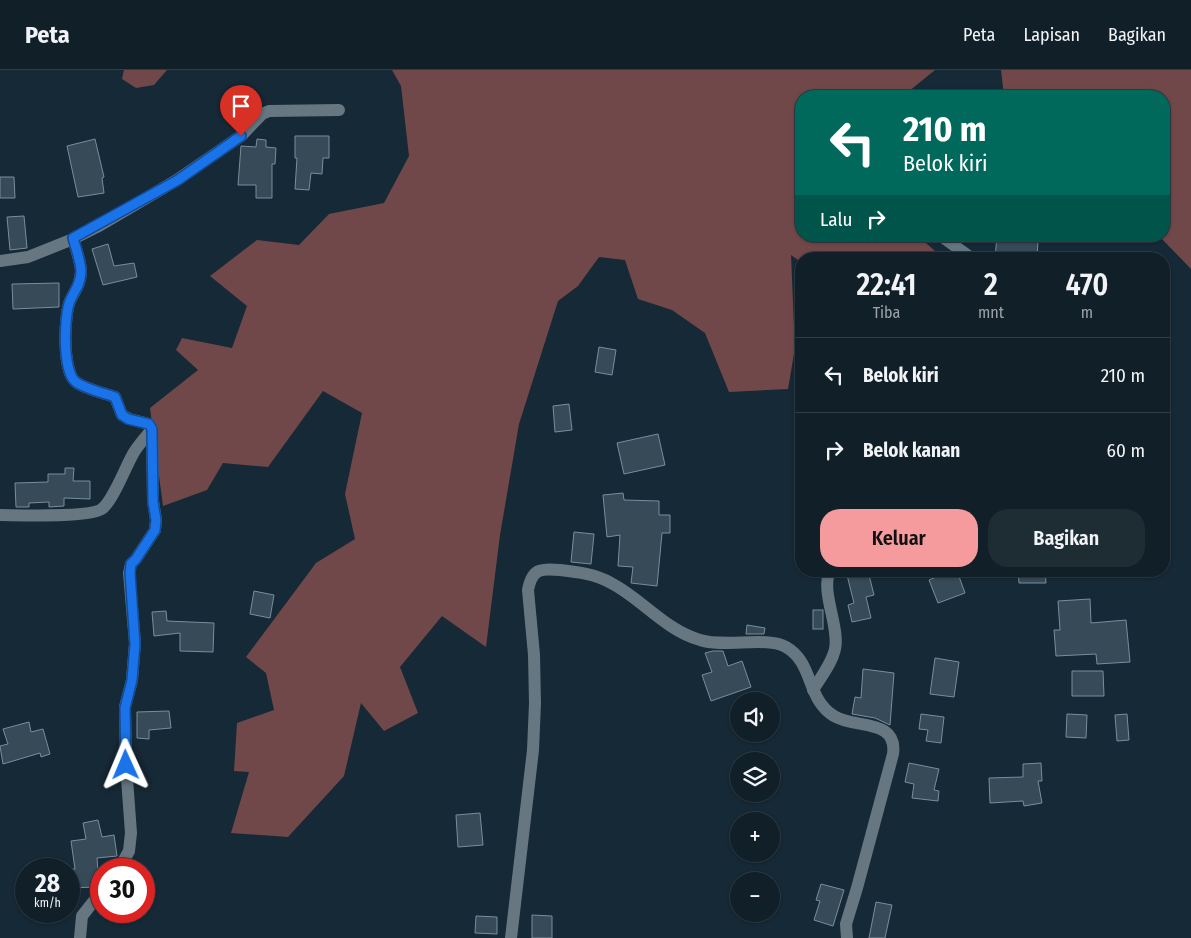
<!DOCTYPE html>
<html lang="id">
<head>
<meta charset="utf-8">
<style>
  body { margin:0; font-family:"Fira Sans Condensed",sans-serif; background:#1e2c34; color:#f1f3f6; height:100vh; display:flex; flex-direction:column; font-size:19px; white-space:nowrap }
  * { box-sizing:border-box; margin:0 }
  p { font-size:16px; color:#9ca2a8 }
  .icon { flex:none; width:28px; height:28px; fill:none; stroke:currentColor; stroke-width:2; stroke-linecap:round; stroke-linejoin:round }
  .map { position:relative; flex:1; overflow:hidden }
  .sheet { position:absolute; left:795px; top:182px; width:375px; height:325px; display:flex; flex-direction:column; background:#101f28; border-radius:20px; box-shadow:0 1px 4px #0004,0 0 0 1px #303d45 }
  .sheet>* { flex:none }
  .banner { position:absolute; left:795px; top:20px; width:375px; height:152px; border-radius:20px; box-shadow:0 1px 4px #0004,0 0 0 1px #303d45; background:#00695c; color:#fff; overflow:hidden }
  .fabs { position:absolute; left:730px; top:622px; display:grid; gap:10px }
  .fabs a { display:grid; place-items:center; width:50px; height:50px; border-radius:50%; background:#101f28; box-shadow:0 1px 4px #0004,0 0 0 1px #303d45; font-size:25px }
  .speed { position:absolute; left:15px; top:788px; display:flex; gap:10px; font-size:25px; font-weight:700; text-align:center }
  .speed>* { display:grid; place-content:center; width:65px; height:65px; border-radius:50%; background:#101f28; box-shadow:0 1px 4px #0004,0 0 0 1px #303d45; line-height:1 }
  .speed small { font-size:12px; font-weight:400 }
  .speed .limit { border:8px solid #d22; background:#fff; color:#111 }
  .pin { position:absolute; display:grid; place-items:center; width:42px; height:42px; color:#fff; margin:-51px -21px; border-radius:50% 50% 50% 0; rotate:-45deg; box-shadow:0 0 5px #0007 }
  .pin .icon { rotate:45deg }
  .me { position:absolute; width:55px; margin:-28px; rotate:359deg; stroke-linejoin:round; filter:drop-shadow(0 0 4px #0008) }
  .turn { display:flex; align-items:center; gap:18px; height:105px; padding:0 25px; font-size:22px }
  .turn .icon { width:65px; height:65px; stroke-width:2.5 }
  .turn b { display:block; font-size:35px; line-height:42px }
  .then { display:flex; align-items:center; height:48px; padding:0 25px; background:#0003; gap:10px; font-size:19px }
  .eta { display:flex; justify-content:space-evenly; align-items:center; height:85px; text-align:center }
  .eta b { font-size:30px; font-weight:600; line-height:35px }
  .cta { display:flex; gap:10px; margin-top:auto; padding:10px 25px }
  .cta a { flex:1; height:58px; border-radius:20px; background:#f59b9d; color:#111; font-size:20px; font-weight:600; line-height:58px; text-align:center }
  .cta a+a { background:#1e2c34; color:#f1f3f6 }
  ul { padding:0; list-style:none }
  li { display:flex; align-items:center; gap:15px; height:75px; padding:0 25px; border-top:1px solid #303d45 }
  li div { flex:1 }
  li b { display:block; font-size:19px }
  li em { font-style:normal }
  header { display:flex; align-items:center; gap:30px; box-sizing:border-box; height:70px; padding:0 25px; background:#101f28; border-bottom:1px solid #303d45 }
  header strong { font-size:24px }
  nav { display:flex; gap:28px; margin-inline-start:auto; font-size:18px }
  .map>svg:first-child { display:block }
</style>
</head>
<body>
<header>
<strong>Peta</strong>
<nav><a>Peta</a><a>Lapisan</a><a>Bagikan</a></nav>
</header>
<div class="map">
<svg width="1191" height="868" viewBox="0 0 1191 868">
  <rect width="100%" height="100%" fill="#162936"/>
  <g fill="#714849">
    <polygon points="124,0 167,0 154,15 136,18 122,9"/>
    <polygon points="392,0 935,0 903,26 801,26 801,166 918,166 943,188 801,189 801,192 791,185 795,278 788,319 729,322 705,263 672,240 638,229 625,190 599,187 578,216 558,231 519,354 500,465 486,577 442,546 400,597 418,643 384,661 361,633 344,706 288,767 231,763 249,702 234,701 237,653 274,640 266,603 246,587 316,493 355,469 345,424 362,343 323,321 268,397 223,393 207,420 163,436 150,338 198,300 176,280 182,268 232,278 247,236 210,206 257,170 299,175 329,144 384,133 409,86 401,16"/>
    <polygon points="1001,0 1191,0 1191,199 1159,166 1164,166 1164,26 1004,26"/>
  </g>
  <g fill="#364a58" stroke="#788e9e">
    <polygon points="295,66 329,66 329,88 323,88 322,104 311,103 309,120 295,119 297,88 295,88"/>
    <polygon points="95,69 104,107 102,108 104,123 78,127 67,76"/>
    <polygon points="257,69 266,70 266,77 276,78 275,94 272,94 272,128 256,128 256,115 238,115 241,76 256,77"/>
    <polygon points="0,107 14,107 15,128 0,128"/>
    <polygon points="24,146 27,178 10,180 7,147"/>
    <polygon points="997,166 1012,166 1011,170 1038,171 1037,189 995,189"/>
    <polygon points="108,174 114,196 134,193 137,207 103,215 92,179"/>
    <polygon points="59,213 59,237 13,239 12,214"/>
    <polygon points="599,277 616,280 612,305 595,302"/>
    <polygon points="569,334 572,360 555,362 553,336"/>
    <polygon points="658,364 665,395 624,404 617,373"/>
    <polygon points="65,398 74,398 73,411 90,411 90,429 64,428 64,436 49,437 49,432 29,433 29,437 16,437 15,413 48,412 48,404 65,404"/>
    <polygon points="623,423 624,430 659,431 659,445 670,445 670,463 662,463 657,516 631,513 633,497 618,496 620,465 607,467 603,425"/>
    <polygon points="574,462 594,464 591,494 571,492"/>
    <polygon points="846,501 868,501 874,525 866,527 871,548 852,552 848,535 854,533"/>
    <polygon points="950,501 957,501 965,523 938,533 929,510"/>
    <polygon points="1018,501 1045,501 1046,513 1019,513"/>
    <polygon points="254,521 274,525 270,548 250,544"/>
    <polygon points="1090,529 1091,553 1126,550 1130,592 1097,594 1096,584 1056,586 1054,560 1060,560 1058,531"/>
    <rect x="813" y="540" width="10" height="19"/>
    <polygon points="166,541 167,551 214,553 213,582 180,581 180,563 154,566 152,542"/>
    <polygon points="747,555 765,558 764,564 746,564"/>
    <polygon points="713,581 723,581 728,596 742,591 751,617 711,631 702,605 712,602 705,583"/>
    <polygon points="935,588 959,592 954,627 930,624"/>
    <polygon points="863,599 894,603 890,655 875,648 852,644 855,627 861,628"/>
    <polygon points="1072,601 1103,601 1104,626 1072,626"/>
    <polygon points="169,641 171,658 149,660 149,669 137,668 137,642"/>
    <polygon points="921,644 944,647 941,673 926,671 928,660 919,659"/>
    <polygon points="1067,644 1087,645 1086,668 1066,667"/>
    <polygon points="1127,644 1129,670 1117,671 1115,645"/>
    <polygon points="29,652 31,662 43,659 50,684 41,687 40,683 3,694 0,676 8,674 3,659"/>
    <polygon points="909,693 939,699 934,720 939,721 938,731 912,728 914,714 905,712"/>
    <polygon points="1041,693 1042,711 1038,711 1042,733 1024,736 1023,731 990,733 989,708 1023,707 1023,694"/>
    <polygon points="480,743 483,775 458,777 456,745"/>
    <polygon points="98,750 102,767 114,765 117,786 97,788 99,814 95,817 72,818 71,799 75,799 71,771 86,769 83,753"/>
    <polygon points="821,814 844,820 833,856 814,850 820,831 816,830"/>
    <polygon points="876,832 892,835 885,868 869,868"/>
    <polygon points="532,845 552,846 552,868 532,868"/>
    <polygon points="476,846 497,847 497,864 475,863"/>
  </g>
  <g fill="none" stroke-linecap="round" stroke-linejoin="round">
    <g stroke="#677782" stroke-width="12">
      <polyline points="941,166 973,189"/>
      <path d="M 73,169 C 76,179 81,192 81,202 C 80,216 75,220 70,231 C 64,245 62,302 76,312 C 85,319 104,323 115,327 L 122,345 L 129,349 L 149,354 L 152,359 L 153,431 L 156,450 L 155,460 L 136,489 L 131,494 L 129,503 L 135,573 L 132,610 L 125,637 L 126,695 L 131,763 L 129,781 L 119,799"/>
      <polyline points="0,191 28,187 73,169 97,157 177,110 241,66 262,44 269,41 339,40"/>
      <path d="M 0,445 C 17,445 94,448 103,438 C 114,428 125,398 133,384 C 138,375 146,367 152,359"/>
      <path d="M 813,620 C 821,607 832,593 835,579 C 840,557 820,521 830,501"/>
      <polyline points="80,868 82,846 101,822"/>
      <path d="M 511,868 L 533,680 L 535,633 L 534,585 L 528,520 C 532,499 540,498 560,500 C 578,502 595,504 611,513 C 642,529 665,560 700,570 C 724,578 767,566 786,577 C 814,593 806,629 834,646 C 854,659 898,648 893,684 L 857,818 L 846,854 L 847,868"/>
    </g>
  </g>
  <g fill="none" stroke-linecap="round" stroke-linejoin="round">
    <g stroke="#114b97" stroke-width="12">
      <path id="route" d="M 126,695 L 125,638 L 132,610 L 135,574 L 130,503 L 131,494 L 136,489 L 155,460 L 156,450 L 153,432 L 152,359 L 149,354 L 128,349 L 122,345 L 115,327 C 104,323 85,319 76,312 C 62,302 64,245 70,231 C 75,219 80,216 81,202 C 81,192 76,179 73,168 L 178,110 L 241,66"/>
    </g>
    <use href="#route" stroke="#1a73e8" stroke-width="9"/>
  </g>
</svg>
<div class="fabs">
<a><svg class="icon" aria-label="sound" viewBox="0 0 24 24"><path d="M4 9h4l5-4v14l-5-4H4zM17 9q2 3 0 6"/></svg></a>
<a><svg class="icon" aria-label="layers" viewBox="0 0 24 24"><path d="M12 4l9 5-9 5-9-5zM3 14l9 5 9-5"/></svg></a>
<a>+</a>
<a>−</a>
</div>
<div class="speed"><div>28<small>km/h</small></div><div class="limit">30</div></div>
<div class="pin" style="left:241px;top:66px;background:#d93025"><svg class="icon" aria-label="arrive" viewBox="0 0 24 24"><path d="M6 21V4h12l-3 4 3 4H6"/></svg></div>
<svg class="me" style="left:126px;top:695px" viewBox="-20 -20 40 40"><path d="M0-17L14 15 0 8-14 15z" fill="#1a73e8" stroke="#fff" stroke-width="4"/></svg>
<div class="banner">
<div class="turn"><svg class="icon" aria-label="left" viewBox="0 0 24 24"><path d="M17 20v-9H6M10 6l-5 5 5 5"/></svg><div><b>210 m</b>Belok kiri</div></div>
<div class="then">Lalu<svg class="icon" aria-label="right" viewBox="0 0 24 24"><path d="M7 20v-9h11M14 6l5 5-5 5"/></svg></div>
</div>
<section class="sheet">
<div class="eta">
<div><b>22:41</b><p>Tiba</p></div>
<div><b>2</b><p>mnt</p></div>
<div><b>470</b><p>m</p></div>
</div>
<ul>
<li><svg class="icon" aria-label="left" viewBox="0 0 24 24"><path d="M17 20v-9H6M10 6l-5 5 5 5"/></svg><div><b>Belok kiri</b></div><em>210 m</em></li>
<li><svg class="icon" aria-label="right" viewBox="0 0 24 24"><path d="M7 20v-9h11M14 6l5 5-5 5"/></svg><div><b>Belok kanan</b></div><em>60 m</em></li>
</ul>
<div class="cta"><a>Keluar</a><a>Bagikan</a></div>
</section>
</div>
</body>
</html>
